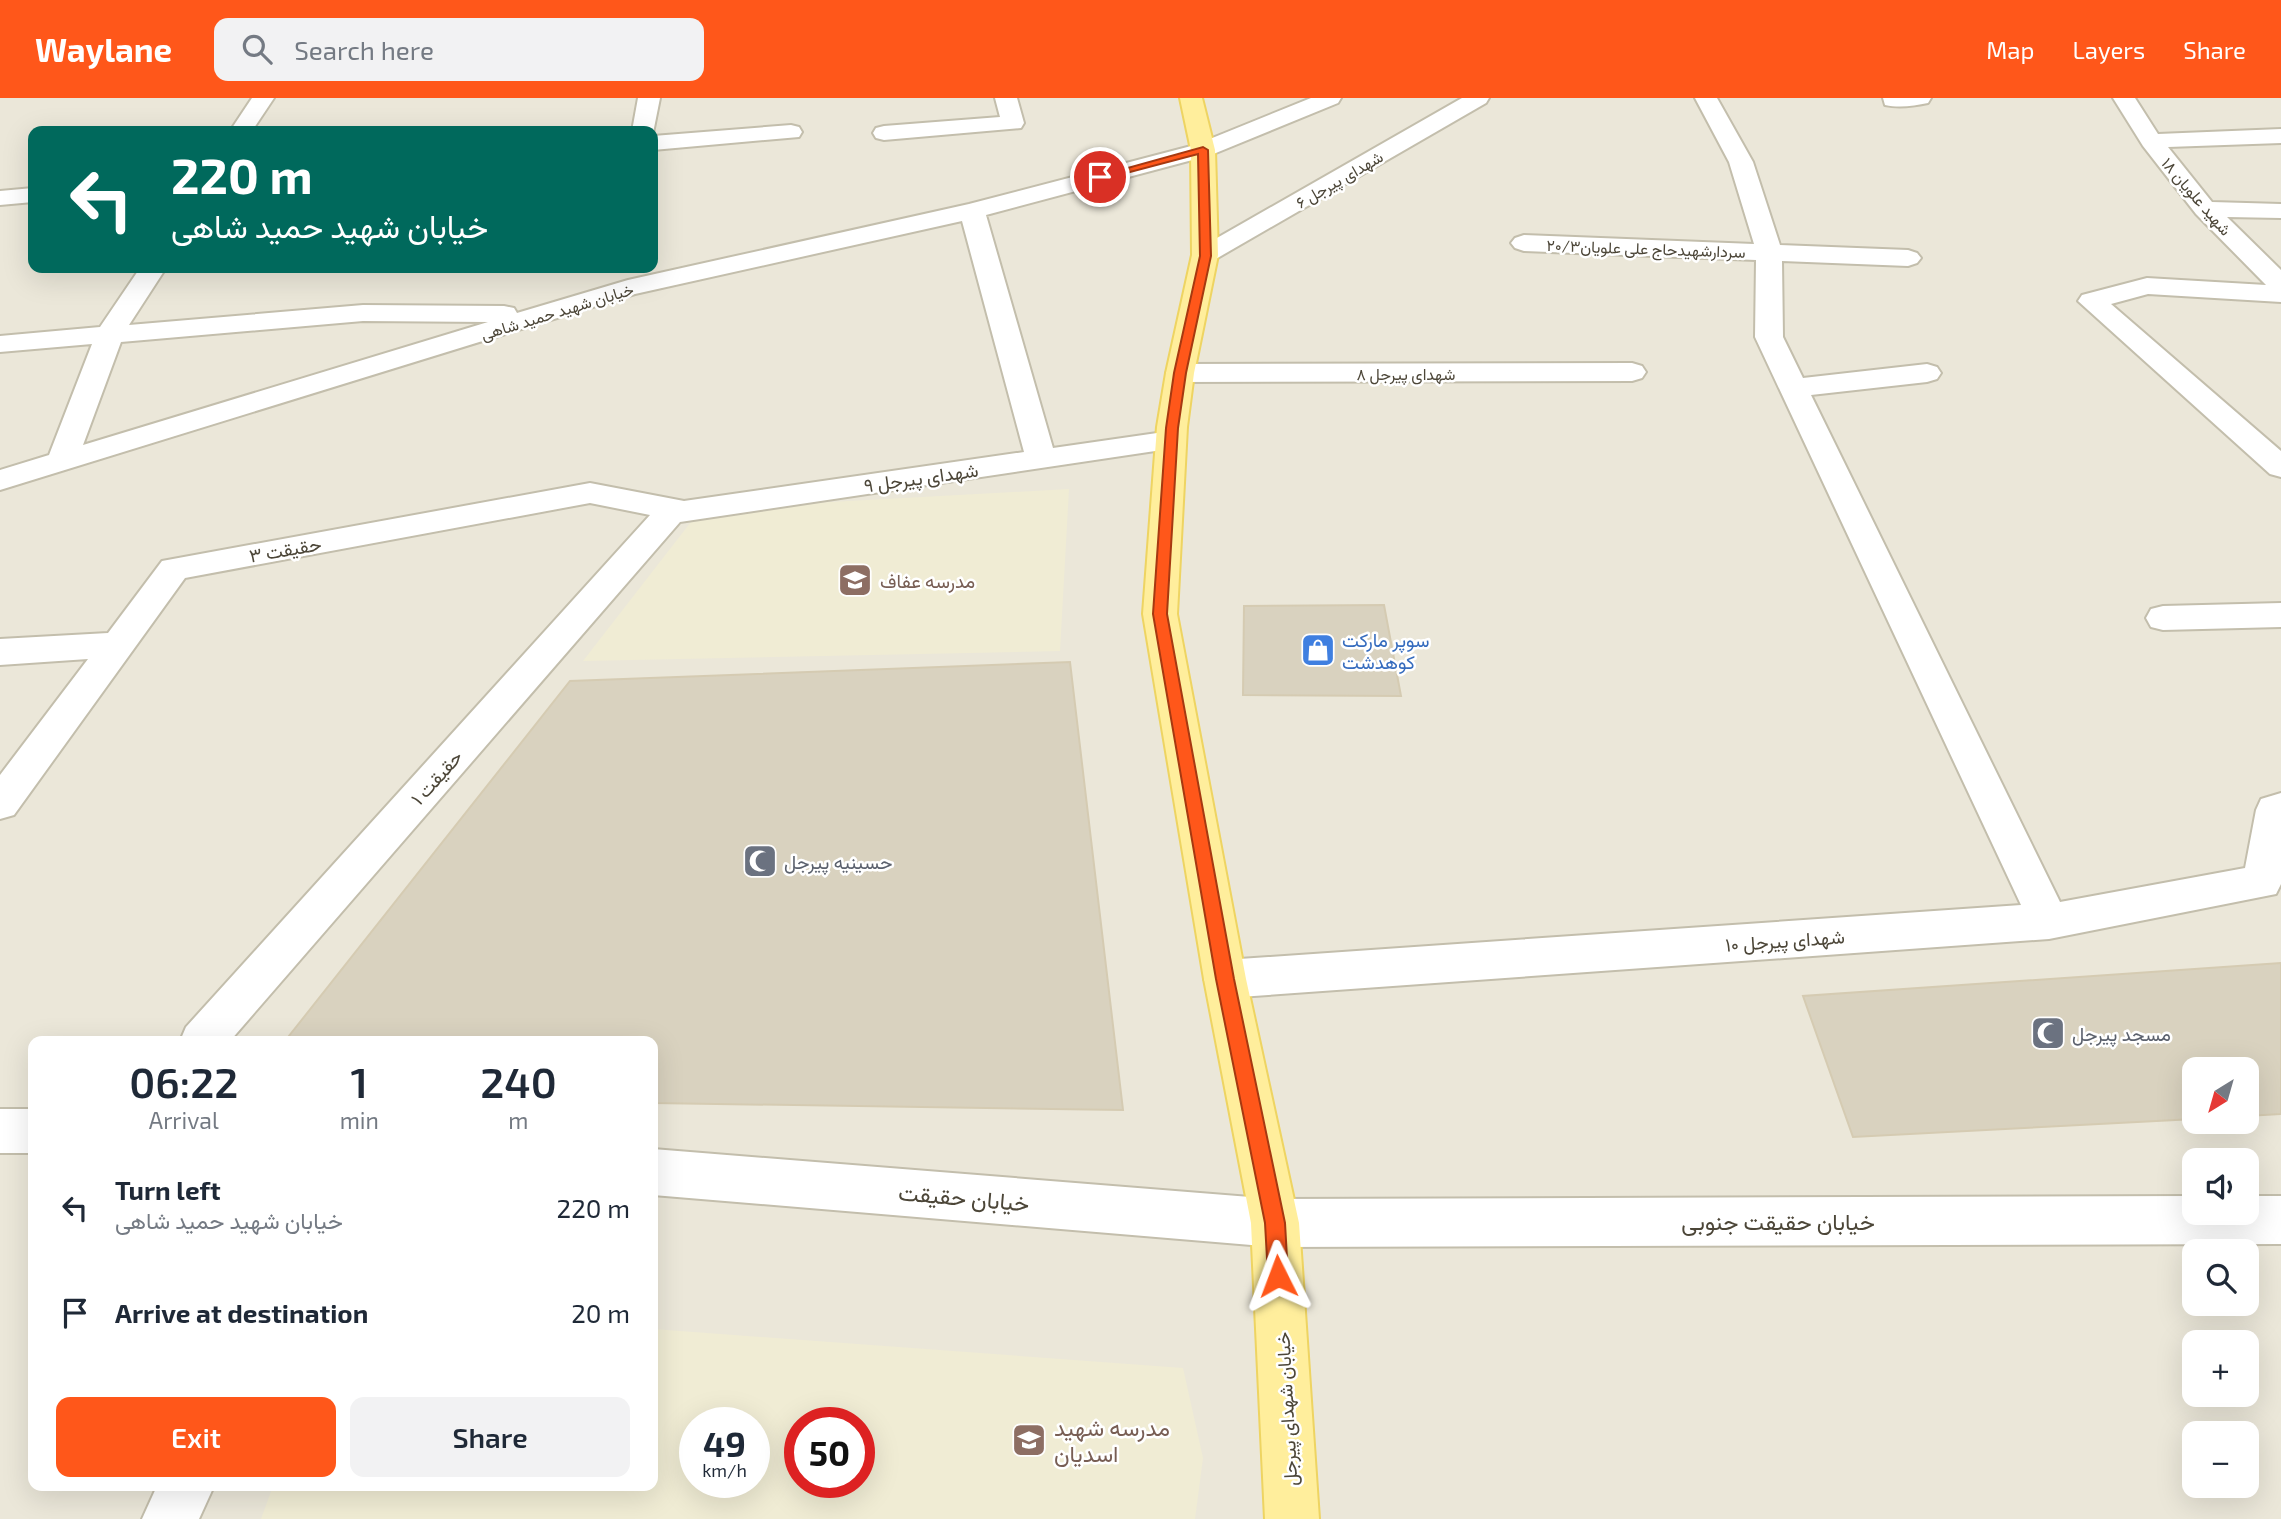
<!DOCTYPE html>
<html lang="en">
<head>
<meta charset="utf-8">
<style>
  body { margin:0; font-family:"Exo 2",Vazirmatn,sans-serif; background:#f2f2f3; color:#1f2937; height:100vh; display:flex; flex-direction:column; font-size:26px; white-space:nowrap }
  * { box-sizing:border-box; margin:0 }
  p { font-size:23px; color:#747a83 }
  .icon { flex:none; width:38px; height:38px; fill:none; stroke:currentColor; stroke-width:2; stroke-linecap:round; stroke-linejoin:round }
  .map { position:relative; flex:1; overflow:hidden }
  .drawer { position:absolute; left:28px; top:938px; width:630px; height:455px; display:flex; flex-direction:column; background:#fff; border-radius:14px; box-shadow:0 7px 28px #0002 }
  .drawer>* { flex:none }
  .hud { position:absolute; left:28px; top:28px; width:630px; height:147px; border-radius:14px; box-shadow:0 7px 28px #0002; background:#00695c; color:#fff; overflow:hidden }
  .needle { width:46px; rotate:217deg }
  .fabs { position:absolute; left:2182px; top:959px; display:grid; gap:14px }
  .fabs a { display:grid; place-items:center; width:77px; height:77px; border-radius:14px; background:#fff; box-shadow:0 7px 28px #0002; font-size:35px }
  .speed { position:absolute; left:679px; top:1309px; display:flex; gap:14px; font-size:35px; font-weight:700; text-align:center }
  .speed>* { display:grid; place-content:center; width:91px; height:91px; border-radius:50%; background:#fff; box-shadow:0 7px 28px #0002; line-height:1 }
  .speed small { font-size:18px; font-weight:400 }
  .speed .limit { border:10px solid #d22; background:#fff; color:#111 }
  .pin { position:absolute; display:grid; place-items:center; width:60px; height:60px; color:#fff; margin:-30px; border:4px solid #fff; border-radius:50%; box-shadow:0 2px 7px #0007 }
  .me { position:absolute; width:77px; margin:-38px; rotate:357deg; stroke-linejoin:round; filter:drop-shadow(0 0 5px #0008) }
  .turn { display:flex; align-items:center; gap:24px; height:147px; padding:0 28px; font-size:32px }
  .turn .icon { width:91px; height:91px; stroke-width:2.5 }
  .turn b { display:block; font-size:49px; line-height:60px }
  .eta { display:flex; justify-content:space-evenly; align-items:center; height:119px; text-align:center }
  .eta b { font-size:42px; font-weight:600; line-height:49px }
  .action { display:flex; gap:14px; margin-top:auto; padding:14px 28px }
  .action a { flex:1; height:80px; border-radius:14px; background:#ff571a; color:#fff; font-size:28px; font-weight:600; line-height:80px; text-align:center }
  .action a+a { background:#f2f2f3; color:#1f2937 }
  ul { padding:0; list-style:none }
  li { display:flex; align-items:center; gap:21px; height:105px; padding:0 28px }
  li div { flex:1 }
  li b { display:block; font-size:26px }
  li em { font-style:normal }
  header { display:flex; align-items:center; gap:42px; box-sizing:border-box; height:98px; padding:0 35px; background:#ff571a; color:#fff }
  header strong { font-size:33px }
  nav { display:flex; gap:38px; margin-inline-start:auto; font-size:24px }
  .search { width:490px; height:63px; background:#f2f2f3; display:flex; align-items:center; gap:18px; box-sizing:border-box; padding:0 24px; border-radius:14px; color:#747a83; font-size:26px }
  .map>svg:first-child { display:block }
</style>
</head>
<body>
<header>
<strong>Waylane</strong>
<div class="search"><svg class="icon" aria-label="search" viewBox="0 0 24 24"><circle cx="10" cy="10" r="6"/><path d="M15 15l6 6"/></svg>Search here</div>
<nav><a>Map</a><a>Layers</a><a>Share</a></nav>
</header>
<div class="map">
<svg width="2281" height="1421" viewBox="0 0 2281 1421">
  <rect width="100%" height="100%" fill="#f7f4eb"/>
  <path fill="#ebe7d9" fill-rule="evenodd" d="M 0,0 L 2281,0 L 2281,1421 L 0,1421 ZM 33,33 L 653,33 L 653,170 L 33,170 ZM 33,943 L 653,943 L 653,1388 L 33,1388 ZM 2194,971 L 2247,971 L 2247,1024 L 2194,1024 ZM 2194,1062 L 2247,1062 L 2247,1115 L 2194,1115 ZM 2194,1153 L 2247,1153 L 2247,1206 L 2194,1206 ZM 2194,1244 L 2247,1244 L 2247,1297 L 2194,1297 ZM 695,1325 L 754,1325 L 754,1384 L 695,1384 ZM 800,1325 L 859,1325 L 859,1384 L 800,1384 ZM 2194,1335 L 2247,1335 L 2247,1388 L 2194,1388 Z"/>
  <g fill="#f0ecd4" fill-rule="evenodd">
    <polygon points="1069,391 1060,553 583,563 701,411"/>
    <path d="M 653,1231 L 1183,1270 L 1203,1360 L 1195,1421 L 261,1421 L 273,1388 L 653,1388 ZM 695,1325 L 754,1325 L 754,1384 L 695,1384 ZM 800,1325 L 859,1325 L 859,1384 L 800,1384 Z"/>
  </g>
  <g fill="#d9d2bf" stroke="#d5cbb2" stroke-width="2">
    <polygon points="1384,507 1401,598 1243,597 1244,508"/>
    <polygon points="1070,564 1123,1012 653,1005 653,943 285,943 570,583"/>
    <polygon points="2281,865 2281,1016 2247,1018 2247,971 2194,971 2194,1021 1853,1039 1803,898"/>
  </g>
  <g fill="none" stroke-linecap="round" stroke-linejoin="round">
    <g stroke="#c3beac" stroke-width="4">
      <g id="minor">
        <polygon points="252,0 274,0 252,33 230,33"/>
        <polygon points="638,0 660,0 653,35 653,33 632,33"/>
        <polygon points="995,0 1017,0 1024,25 1021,30 884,42 876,40 873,35 876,30 884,28 1000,19"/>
        <path d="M 1311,0 L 1341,0 L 1338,5 L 1211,57 L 986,117 L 1053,350 L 1171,333 L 1182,335 L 1186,342 L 1182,349 L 680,424 L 230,943 L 180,943 L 186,929 L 650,417 L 590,405 L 185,480 L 14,717 L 0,721 L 0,677 L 88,561 L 0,567 L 0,541 L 108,535 L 162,463 L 590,385 L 684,403 L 1024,354 L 962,123 L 635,196 L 0,392 L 0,372 L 49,357 L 92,246 L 0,254 L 0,238 L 100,229 L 140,170 L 166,170 L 129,227 L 363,207 L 504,208 L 514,210 L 517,215 L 628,182 L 969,106 L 1195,47 ZM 363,223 L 488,224 L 83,347 L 121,244 Z"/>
        <polygon points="1462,0 1489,0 1486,5 1214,162 1205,165 1196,162 1192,157 1196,152"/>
        <polygon points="1695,0 1717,0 1753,64 1780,147 1908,152 1917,155 1921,160 1917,165 1908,168 1782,163 1783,239 1803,280 1927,266 1937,269 1941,275 1937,281 1927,284 1811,297 2060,804 2245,770 2256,712 2261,701 2281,695 2281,786 2276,796 2049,841 1225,900 1210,894 1204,881 1210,868 1225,862 2021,807 1755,239 1756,162 1524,153 1515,150 1511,145 1515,140 1524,137 1754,146 1729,64"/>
        <path d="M 1883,0 L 1931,0 L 1928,5 C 1914,8 1899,10 1885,7 Z"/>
        <polygon points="2113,0 2135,0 2158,36 2281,31 2281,45 2168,49 2212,104 2281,106 2281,120 2227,119 2281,172 2281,204 2148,196 2111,206 2281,353 2281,379 2270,376 2078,203 2082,197 2147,180 2266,187 2196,116 2143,48"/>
        <polygon points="791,27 799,29 802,34 799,39 653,52 653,38"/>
        <polygon points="33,90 33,104 0,107 0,93"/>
        <polygon points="1632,265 1642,268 1646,274 1642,280 1632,283 1180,284 1170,281 1166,275 1170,269 1180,266"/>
        <polygon points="2281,505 2281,529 2163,532 2151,529 2146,520 2151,511 2163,508"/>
        <rect x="0" y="1011" width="33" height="44"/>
        <polygon points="653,1051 1275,1101 2194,1098 2194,1115 2247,1115 2247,1098 2281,1098 2281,1146 1275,1149 653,1097"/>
        <polygon points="157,1388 214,1388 199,1421 142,1421"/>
      </g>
    </g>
    <g stroke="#eed462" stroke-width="4">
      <polygon id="major" points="1180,0 1202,0 1215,52 1218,157 1194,275 1187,329 1177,516 1246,881 1299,1125 1319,1421 1265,1421 1251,1125 1204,881 1143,516 1157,329 1166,275 1192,157 1191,52"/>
    </g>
    <use href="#minor" fill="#fff" fill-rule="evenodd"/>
    <use href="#major" fill="#ffee9c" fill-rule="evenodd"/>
  </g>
  <polygon fill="#ff571a" stroke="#a63911" stroke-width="2" points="1203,49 1208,52 1211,158 1186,275 1178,330 1167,516 1234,881 1285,1125 1288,1178 1285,1186 1278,1189 1271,1186 1268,1178 1265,1125 1216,881 1153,516 1166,330 1174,275 1200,158 1198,56 1100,82 1095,79"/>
  <defs>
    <g id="school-square" transform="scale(1.75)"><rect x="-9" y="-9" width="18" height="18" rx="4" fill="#8d6e63" stroke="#fff"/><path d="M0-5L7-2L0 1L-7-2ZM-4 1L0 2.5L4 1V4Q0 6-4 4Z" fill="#fff"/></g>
    <g id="shop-square" transform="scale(1.75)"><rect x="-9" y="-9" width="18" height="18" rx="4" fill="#3f7fe0" stroke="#fff"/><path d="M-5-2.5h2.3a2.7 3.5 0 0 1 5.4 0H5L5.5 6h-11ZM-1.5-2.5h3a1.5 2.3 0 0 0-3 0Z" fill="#fff"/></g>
    <g id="mosque-square" transform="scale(1.75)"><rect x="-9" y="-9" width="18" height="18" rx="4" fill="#6b7280" stroke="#fff"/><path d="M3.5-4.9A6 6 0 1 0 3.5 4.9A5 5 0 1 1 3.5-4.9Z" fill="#fff"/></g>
  </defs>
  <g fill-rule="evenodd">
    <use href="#school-square" x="855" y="482"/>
    <use href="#shop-square" x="1318" y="552"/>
    <use href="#mosque-square" x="760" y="763"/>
    <use href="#mosque-square" x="2048" y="935"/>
    <use href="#school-square" x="1029" y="1342"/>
  </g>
  <g text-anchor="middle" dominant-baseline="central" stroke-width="5" stroke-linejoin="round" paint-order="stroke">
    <g font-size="16" fill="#4c4638" stroke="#fff">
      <text transform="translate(1339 81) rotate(-30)">شهدای پیرجل ۶</text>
      <text transform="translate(2197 98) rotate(49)">شهید علویان ۱۸</text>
      <text transform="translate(1646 150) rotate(2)">سردارشهیدحاج علی علویان۲۰/۳</text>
      <text transform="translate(557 213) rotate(-17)">خیابان شهید حمید شاهی</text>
      <text x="1406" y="275">شهدای پیرجل ۸</text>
    </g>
    <g font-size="19" fill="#4c4638" stroke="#fff">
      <text transform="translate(921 379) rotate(-8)">شهدای پیرجل ۹</text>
      <text transform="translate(285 451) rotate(-10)">حقیقت ۳</text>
      <text transform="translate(436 679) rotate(-48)">حقیقت ۱</text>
      <text transform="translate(1785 842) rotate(-4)">شهدای پیرجل ۱۰</text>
      <text transform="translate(1286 1311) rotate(-93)">خیابان شهدای پیرجل</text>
    </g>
    <g font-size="19" fill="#785e54" stroke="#fff" text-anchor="start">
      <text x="880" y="482">مدرسه عفاف</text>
    </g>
    <g font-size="19" fill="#366cbe" stroke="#fff" text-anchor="start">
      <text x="1342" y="541">سوپر مارکت<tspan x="1342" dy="22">کوهدشت</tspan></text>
    </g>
    <g font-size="19" fill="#5b616d" stroke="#fff" text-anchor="start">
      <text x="784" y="763">حسینیه پیرجل</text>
      <text x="2072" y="935">مسجد پیرجل</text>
    </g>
    <g font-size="23" fill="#4c4638" stroke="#fff">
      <text transform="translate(964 1099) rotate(5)">خیابان حقیقت</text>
      <text x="1778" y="1123">خیابان حقیقت جنوبی</text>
    </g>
    <g font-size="23" fill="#785e54" stroke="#fff" text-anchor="start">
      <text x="1054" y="1329">مدرسه شهید<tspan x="1054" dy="26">اسدیان</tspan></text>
    </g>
  </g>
</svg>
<div class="fabs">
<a><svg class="needle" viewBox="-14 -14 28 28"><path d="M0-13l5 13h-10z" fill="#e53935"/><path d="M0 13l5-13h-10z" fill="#747a83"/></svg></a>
<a><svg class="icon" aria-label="sound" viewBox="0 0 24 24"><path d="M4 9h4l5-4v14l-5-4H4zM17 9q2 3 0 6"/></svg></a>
<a><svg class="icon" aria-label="search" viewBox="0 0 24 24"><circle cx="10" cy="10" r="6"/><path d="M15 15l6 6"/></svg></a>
<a>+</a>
<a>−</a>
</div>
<div class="speed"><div>49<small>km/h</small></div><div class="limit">50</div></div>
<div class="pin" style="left:1100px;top:79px;background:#d93025"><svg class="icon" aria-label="arrive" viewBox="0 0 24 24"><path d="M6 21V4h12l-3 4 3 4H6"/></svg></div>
<svg class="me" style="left:1278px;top:1178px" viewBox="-20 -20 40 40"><path d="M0-17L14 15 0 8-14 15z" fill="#ff571a" stroke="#fff" stroke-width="4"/></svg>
<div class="hud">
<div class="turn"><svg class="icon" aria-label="left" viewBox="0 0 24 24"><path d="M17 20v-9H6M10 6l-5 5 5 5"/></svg><div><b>220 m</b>خیابان شهید حمید شاهی</div></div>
</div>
<section class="drawer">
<div class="eta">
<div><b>06:22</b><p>Arrival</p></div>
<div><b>1</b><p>min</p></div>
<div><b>240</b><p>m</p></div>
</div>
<ul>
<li><svg class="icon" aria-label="left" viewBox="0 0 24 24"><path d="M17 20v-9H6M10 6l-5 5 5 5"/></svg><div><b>Turn left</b><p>خیابان شهید حمید شاهی</p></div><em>220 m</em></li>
<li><svg class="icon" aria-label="arrive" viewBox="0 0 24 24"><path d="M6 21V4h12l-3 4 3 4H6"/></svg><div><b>Arrive at destination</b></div><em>20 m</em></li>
</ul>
<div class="action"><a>Exit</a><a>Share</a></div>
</section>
</div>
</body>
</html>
